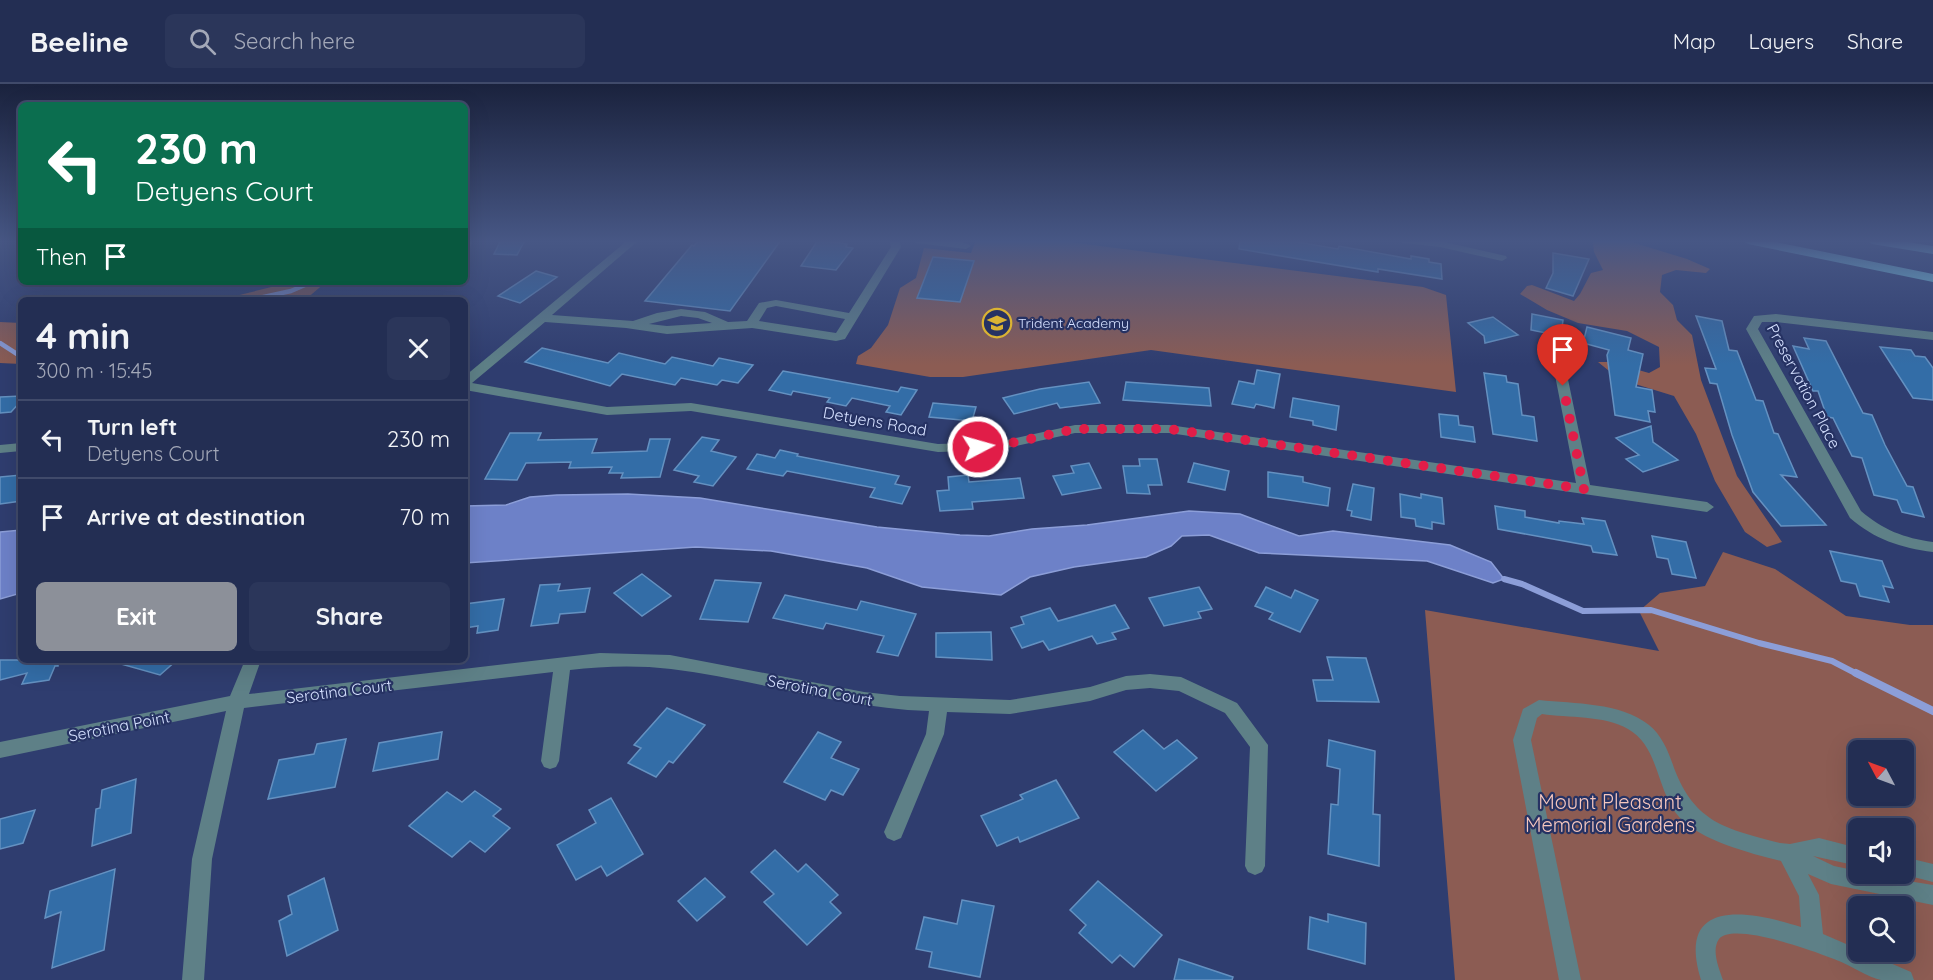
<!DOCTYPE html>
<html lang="en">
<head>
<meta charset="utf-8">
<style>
  body { margin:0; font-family:Quicksand,sans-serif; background:#2b365a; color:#f1f3f6; height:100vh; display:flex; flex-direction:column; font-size:22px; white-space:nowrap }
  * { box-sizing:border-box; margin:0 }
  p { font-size:20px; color:#a3a8b8 }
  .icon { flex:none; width:33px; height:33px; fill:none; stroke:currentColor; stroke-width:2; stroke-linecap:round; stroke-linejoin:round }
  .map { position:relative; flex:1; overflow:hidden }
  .details { position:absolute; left:18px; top:213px; width:450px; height:366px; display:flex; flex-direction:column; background:#232e53; border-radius:9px; box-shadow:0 6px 24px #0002,0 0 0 2px #404a6a }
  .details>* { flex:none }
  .top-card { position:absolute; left:18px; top:18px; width:450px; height:183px; border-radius:9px; box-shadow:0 6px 24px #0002,0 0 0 2px #404a6a; background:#0b6e4f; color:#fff; overflow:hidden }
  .needle { width:39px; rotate:311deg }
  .controls { position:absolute; left:1848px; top:656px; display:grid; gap:12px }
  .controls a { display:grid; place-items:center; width:66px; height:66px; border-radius:9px; background:#232e53; box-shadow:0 6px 24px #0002,0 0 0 2px #404a6a; font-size:30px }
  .pin { position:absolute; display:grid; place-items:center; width:51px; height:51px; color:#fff; margin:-62px -26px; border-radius:50% 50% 50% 0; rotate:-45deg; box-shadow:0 0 6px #0007 }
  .pin .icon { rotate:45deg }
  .me { position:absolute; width:66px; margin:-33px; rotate:84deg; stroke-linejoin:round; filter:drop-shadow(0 0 4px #0008) }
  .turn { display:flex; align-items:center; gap:21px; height:126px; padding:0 18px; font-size:27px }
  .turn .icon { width:78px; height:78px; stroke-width:2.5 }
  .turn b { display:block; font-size:42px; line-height:51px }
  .then { display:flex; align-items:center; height:57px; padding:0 18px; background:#0003; gap:12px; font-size:22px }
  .round { display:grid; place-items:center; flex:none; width:63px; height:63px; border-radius:9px; background:#2b365a }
  .overview { display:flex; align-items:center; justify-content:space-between; height:102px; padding:0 18px }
  h1 { font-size:36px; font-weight:700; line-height:45px }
  .action { display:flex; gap:12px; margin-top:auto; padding:12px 18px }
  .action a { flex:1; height:69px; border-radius:9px; background:#8c9099; color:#fff; font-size:24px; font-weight:700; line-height:69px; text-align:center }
  .action a+a { background:#2b365a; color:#f1f3f6 }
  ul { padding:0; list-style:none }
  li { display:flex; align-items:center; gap:18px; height:78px; padding:0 18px; border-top:2px solid #404a6a }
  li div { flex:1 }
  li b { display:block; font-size:22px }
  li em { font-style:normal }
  header { display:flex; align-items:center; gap:36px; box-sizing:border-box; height:84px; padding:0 30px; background:#232e53; border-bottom:2px solid #404a6a }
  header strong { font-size:28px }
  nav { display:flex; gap:33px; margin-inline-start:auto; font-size:21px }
  .search { width:420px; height:54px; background:#2b365a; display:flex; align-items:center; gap:15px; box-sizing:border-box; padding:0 21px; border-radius:9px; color:#a3a8b8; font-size:22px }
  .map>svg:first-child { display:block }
</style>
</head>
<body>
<header>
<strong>Beeline</strong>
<div class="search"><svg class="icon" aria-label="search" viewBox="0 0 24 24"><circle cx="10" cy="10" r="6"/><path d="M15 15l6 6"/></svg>Search here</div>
<nav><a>Map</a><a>Layers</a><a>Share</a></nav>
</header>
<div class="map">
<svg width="1933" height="896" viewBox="0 0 1933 896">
  <rect width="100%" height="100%" fill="#2f3d6f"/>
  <g fill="#8c5c53" fill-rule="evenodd">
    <polygon points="976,156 1053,156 1423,203 1446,211 1456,308 1151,266 963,293 930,293 856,280 858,272 871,264 888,241 900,204 916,194 924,164 971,169"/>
    <polygon points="1596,156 1625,156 1687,175 1710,185 1706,189 1676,186 1662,191 1660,208 1673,221 1677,236 1692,251 1701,296 1737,392 1782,458 1767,463 1745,448 1715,397 1696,350 1674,312 1619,295 1598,278 1610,278 1649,289 1660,283 1659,263 1627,247 1578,239 1547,226 1520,210 1527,202 1532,201 1574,217 1580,210 1591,189 1603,186 1594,168 1593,158"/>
    <polygon points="292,198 326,198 305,216 219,216"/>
    <polygon points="0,238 21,239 21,280 0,279"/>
    <path d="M 1723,468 L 1775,485 L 1846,532 L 1910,541 L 1933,541 L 1933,896 L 1455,896 L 1425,526 L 1659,567 L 1639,527 L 1660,509 L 1705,502 ZM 1858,666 L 1904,666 L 1904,711 L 1858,711 ZM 1858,744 L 1904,744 L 1904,789 L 1858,789 ZM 1858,822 L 1904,822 L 1904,867 L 1858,867 Z"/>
  </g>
  <g fill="#6d81c8" stroke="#8c9ed8" stroke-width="1.5">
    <polygon points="628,410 700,414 877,443 960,451 989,452 1032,445 1087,441 1189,427 1240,430 1299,452 1333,447 1450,461 1491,478 1504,495 1493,499 1427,477 1259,469 1209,451 1182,452 1171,462 1146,473 1074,483 1030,493 1001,511 922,503 867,484 771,467 696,463 465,479 465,422 506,421 530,413 557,411"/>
    <polygon points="21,446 21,509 0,515 0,448"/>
  </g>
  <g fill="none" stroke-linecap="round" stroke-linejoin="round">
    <g stroke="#8c9ed8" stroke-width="4.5">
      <polyline points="249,216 291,207 312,198"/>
      <polyline points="0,259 17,270 21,269"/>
    </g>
    <polyline stroke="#8c9ed8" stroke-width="6" points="1504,495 1522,500 1583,527 1651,526 1759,559 1832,577 1859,591"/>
    <polyline stroke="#8c9ed8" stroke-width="8" points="1856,589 1933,627"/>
  </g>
  <g fill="#336da7" stroke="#6491c1" stroke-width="1.5">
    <polygon points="501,156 525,156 517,171 494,170"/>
    <polygon points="699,156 781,156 730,227 645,217 692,161 694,162"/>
    <polygon points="818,156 847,160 846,163 853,164 836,186 801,182"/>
    <polygon points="1240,156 1298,156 1297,158 1338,165 1339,162 1411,175 1411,172 1429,175 1429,178 1441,180 1442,195 1378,185 1378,188 1239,165"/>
    <polygon points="1553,169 1589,175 1573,212 1546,204 1553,189"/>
    <polygon points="933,173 974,177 960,218 917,214"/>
    <polygon points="536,187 557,193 520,219 498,212"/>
    <polygon points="1532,230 1563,236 1561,252 1531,246"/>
    <polygon points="1696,232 1722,237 1729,266 1737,267 1756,316 1763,317 1774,349 1778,350 1797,393 1781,391 1826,441 1781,442 1753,408 1732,351 1717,300 1710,299 1705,284 1716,285"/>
    <polygon points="1493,233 1518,251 1485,259 1484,252 1468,239"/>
    <polygon points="1587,243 1631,254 1628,266 1643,270 1636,303 1652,306 1655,328 1648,327 1650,338 1615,331 1607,271 1609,266 1583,259"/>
    <polygon points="1804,254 1826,257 1863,329 1872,331 1885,361 1907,402 1913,403 1924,433 1902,428 1897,416 1874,411 1862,374 1852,372 1833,334 1827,333 1818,307 1813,307 1793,262 1809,265"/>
    <polygon points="1880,263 1911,266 1915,272 1925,273 1933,284 1933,316 1913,314"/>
    <polygon points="542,264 608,279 619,269 665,280 672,273 713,282 719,274 753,281 738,299 722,296 717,301 681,294 675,301 622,290 610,302 525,278"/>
    <polygon points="1257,286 1280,290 1274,324 1256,320 1254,324 1232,320 1239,297 1254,300"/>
    <polygon points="783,287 898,308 901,303 917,306 901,331 886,328 890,322 852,314 846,322 827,318 830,314 793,307 791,311 769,306"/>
    <polygon points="1484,289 1506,292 1507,298 1518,300 1522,331 1534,333 1537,357 1493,350"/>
    <polygon points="1089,298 1100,319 1060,324 1057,319 1014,330 1003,314 1040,305"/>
    <polygon points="1126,298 1209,304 1211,322 1123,316"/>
    <polygon points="21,312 21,317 11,328 0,329 0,313"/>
    <polygon points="1293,314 1339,322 1336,346 1313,341 1313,337 1290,333"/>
    <polygon points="933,319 976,323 972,337 929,333"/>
    <polygon points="1439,330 1458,332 1459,341 1473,343 1475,358 1441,353"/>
    <polygon points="1651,342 1653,358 1678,376 1643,388 1626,375 1639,371 1616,354"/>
    <polygon points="510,349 541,349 538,356 597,355 592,369 647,367 650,355 670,355 660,393 621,394 623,389 609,389 612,383 569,384 571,378 526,379 517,396 485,395"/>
    <polygon points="702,353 719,356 711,367 736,373 713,402 694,398 699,392 674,386"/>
    <polygon points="780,366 798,370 797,372 899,392 895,400 910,403 902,420 870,413 875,404 787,387 783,392 747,385 757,370 775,374"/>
    <polygon points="1139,375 1157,375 1162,401 1148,401 1150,410 1127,409 1123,382 1140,382"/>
    <polygon points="1089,379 1101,404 1062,411 1053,392 1074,389 1071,382"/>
    <polygon points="1194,379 1229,387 1225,406 1188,398"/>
    <polygon points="1268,388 1303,393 1303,398 1330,404 1328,422 1268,413"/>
    <polygon points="21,391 21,417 0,420 0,393"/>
    <polygon points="968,391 969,398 1020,394 1024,414 972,418 973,425 940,427 937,407 949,406 948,393"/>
    <polygon points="1353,400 1374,404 1371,436 1351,432 1352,427 1347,426"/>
    <polygon points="1400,410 1421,414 1421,410 1442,414 1444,440 1432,438 1432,445 1416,442 1415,435 1401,433"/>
    <polygon points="1495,422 1525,427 1525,433 1559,439 1559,437 1584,440 1582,434 1605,437 1617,471 1593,468 1591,462 1498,445"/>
    <polygon points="1652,452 1686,458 1696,494 1672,490 1668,475 1657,473"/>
    <polygon points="1830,467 1882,477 1893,504 1883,502 1889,518 1860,512 1856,500 1841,497"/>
    <polygon points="642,490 671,512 642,532 614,509"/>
    <polygon points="715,496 761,499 748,538 700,535"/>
    <polygon points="560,500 558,507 590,504 585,528 560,530 558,539 531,542 540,501"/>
    <polygon points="1199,503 1212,525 1198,528 1201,534 1164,542 1149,514"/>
    <polygon points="1266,503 1291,514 1295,506 1318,516 1300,548 1269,535 1273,529 1255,522"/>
    <polygon points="785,511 857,526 861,517 916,530 898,572 877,568 884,552 826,539 823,545 773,534"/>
    <polygon points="504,515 498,546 477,549 478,542 465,544 465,520"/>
    <polygon points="1115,521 1129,544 1112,549 1116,555 1097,560 1092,552 1049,566 1043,557 1022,564 1011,544 1024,540 1021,533 1050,524 1058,537"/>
    <polygon points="991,548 992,576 936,573 936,549"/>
    <polygon points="1327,573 1366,574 1379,618 1317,617 1313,596 1333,596"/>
    <polygon points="0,576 58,576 58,582 55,582 49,596 22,600 27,589 0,596"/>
    <polygon points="122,576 177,576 160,591 121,580"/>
    <polygon points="667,624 705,641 673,679 669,677 656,693 628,679 641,664 634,661"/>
    <polygon points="1143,646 1164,665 1177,656 1197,674 1156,707 1114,668"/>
    <polygon points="442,648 438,675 373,687 379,659"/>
    <polygon points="818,648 841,658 831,674 859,685 843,711 831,706 825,716 784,698"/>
    <polygon points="346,655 335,703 268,715 279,676 314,670 317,660"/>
    <polygon points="1329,656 1375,667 1373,730 1380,731 1379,782 1328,770 1331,720 1338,721 1340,685 1327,682"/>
    <polygon points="136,695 131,749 92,762 96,725 100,724 102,706"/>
    <polygon points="1056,696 1079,734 1020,758 1018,753 997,762 981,732 1023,715 1020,711"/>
    <polygon points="475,707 501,725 493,732 510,744 485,768 470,757 452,773 409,742 447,708 462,718"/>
    <polygon points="611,714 643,770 607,792 601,782 576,796 557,761 596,739 589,726"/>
    <polygon points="35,726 23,759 0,765 0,735"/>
    <polygon points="775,766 798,788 806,780 838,811 830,818 841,829 807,861 764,818 774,810 751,788"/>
    <polygon points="115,785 104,866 52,884 61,828 45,834 50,807"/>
    <polygon points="324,794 338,846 287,872 279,837 292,830 288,812"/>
    <polygon points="705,794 725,813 697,837 678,817"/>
    <polygon points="1098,797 1162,851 1134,883 1120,871 1112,879 1079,849 1086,841 1070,826"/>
    <polygon points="962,816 994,822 980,893 929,883 932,868 916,865 924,833 957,840"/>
    <polygon points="1328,830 1366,839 1365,880 1308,865 1310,833 1328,838"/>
    <polygon points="1179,875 1233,893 1232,896 1174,896"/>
  </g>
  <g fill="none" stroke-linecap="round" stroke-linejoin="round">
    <g fill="#5e8087" fill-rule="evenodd">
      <polygon points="465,156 473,156 469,164 465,165"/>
      <path d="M 628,156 L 639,156 L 552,231 L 633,237 L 657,229 L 681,225 L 705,228 L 728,238 L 747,237 L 759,219 L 776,216 L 849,229 L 891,163 L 889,156 L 899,156 L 901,163 L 845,255 L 836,257 L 752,244 L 667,250 L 626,244 L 545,238 L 472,299 L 607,323 L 691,319 L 938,360 L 998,358 L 1075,341 L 1169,341 L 1576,399 L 1553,281 L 1559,277 L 1565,281 L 1590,401 L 1707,418 L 1714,423 L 1707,428 L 1169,349 L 1075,349 L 998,366 L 938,368 L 691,327 L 607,331 L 465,306 L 465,292 ZM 776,222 L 845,235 L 836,249 L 759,237 L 767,224 ZM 681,232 L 698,234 L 712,239 L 667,242 L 649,240 Z"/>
      <path d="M 911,156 C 928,156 957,152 971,162 L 966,165 L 916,159 Z"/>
      <polygon points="1399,156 1440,157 1506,172 1507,174 1502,177 1440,163 1404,159"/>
      <path d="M 1776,230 L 1933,248 L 1933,256 L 1776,238 L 1762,238 L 1758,245 L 1861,427 C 1883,446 1904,454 1933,458 L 1933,468 C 1901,464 1874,455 1850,434 L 1746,245 L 1754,232 Z"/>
      <polygon points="21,359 21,367 0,369 0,361"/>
      <path d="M 600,569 L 670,571 L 864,608 L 900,612 L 1010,616 L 1090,603 L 1126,592 L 1150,590 L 1181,593 L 1237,619 L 1268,661 L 1265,782 L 1262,788 L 1255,791 L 1248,788 L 1245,782 L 1250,663 L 1225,629 L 1179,607 L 1150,604 L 1126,606 L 1090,617 L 1010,630 L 947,628 L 944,650 L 901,754 L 894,757 L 887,754 L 884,748 L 926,650 L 929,627 C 841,624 758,596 671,585 C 638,581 603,582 570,586 L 559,677 L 556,683 L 550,685 L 544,683 L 541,677 L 553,588 L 244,624 L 212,775 L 204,896 L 182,896 L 192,775 L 226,627 L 0,674 L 0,658 L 230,612 L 245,576 L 261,576 L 249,610 Z"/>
      <path d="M 1539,616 C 1575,620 1620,618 1649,641 C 1662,651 1669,669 1674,684 C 1695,739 1726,745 1780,759 L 1790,760 L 1819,754 L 1858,764 L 1858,782 L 1813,772 L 1834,782 L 1858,787 L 1858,789 L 1933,801 L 1933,821 L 1831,800 L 1808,790 L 1819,811 L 1823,850 L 1911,888 L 1914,896 C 1904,896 1891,896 1881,896 C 1867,893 1852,882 1839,877 C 1820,869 1734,837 1719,855 C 1711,866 1719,885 1723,896 L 1701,896 C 1675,812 1750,827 1801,843 L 1799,812 L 1781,777 C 1752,770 1700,756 1680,734 C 1656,708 1660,663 1628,645 C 1604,631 1568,634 1542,630 L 1537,634 L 1531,656 L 1581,896 L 1559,896 L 1513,656 L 1523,625 Z"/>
      <polygon points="1904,773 1933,780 1933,798 1898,789 1904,789"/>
    </g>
    <g fill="#7ed6e7" fill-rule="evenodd">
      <polygon points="1742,156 1766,156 1933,190 1933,198 1748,160"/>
      <polygon points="1866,156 1895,156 1933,162 1933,170 1872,160"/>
    </g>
  </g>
  <linearGradient id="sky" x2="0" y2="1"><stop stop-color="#1a223d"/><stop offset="0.56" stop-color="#475785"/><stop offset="1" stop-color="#475785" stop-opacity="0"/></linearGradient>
  <rect width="1933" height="281" fill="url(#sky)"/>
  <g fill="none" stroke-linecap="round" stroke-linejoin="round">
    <polyline stroke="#e11d48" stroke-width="10" stroke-dasharray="0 18" points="978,363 998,362 1075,345 1169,345 1584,405 1563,302"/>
  </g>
  <defs>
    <g id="school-ring" transform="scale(1.5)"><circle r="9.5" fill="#263263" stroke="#dab333" stroke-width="1.5"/><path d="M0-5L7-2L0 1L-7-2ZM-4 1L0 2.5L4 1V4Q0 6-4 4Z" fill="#dab333"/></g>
  </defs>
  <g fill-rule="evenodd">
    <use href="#school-ring" x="997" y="239"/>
  </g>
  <g text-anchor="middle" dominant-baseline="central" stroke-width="4.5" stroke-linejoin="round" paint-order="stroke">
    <g font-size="14" fill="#d5e0ff" stroke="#263263" text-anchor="start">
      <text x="1018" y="239">Trident Academy</text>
    </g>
    <g font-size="16" fill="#d5e0ff" stroke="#263263">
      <text transform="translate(1804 302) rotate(62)">Preservation Place</text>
      <text transform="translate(875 337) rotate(10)">Detyens Road</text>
      <text transform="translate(820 606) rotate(11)">Serotina Court</text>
      <text transform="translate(339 607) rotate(-7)">Serotina Court</text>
      <text transform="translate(119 642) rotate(-11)">Serotina Point</text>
    </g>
    <g font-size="20" fill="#f6c7be" stroke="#263263">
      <text x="1610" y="717">Mount Pleasant<tspan x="1610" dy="23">Memorial Gardens</tspan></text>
    </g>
  </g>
</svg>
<div class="controls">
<a><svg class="needle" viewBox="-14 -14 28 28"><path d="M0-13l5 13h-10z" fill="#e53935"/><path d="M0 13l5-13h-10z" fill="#a3a8b8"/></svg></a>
<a><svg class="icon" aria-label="sound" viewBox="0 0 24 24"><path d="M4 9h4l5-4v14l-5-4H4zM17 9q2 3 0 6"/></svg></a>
<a><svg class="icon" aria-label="search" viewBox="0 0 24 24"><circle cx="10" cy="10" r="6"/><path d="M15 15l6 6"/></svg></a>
</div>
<div class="pin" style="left:1563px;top:302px;background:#d93025"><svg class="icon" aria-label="arrive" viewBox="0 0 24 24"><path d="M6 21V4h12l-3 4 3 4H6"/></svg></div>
<svg class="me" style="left:978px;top:363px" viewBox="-20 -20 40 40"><circle r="17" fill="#e11d48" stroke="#fff" stroke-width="3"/><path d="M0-11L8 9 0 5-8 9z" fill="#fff"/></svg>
<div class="top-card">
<div class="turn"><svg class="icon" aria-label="left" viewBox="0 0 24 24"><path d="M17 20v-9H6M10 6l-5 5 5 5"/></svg><div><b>230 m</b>Detyens Court</div></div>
<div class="then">Then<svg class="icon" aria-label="arrive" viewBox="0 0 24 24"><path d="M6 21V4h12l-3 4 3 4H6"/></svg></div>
</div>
<section class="details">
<div class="overview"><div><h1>4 min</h1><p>300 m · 15:45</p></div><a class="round"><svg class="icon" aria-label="close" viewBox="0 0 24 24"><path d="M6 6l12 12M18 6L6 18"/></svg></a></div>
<ul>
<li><svg class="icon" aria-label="left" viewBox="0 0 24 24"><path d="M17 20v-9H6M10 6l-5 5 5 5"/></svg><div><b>Turn left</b><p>Detyens Court</p></div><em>230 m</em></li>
<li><svg class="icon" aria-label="arrive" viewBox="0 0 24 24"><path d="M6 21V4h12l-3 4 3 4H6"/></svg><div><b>Arrive at destination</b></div><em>70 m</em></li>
</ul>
<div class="action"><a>Exit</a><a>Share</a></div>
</section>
</div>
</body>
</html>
